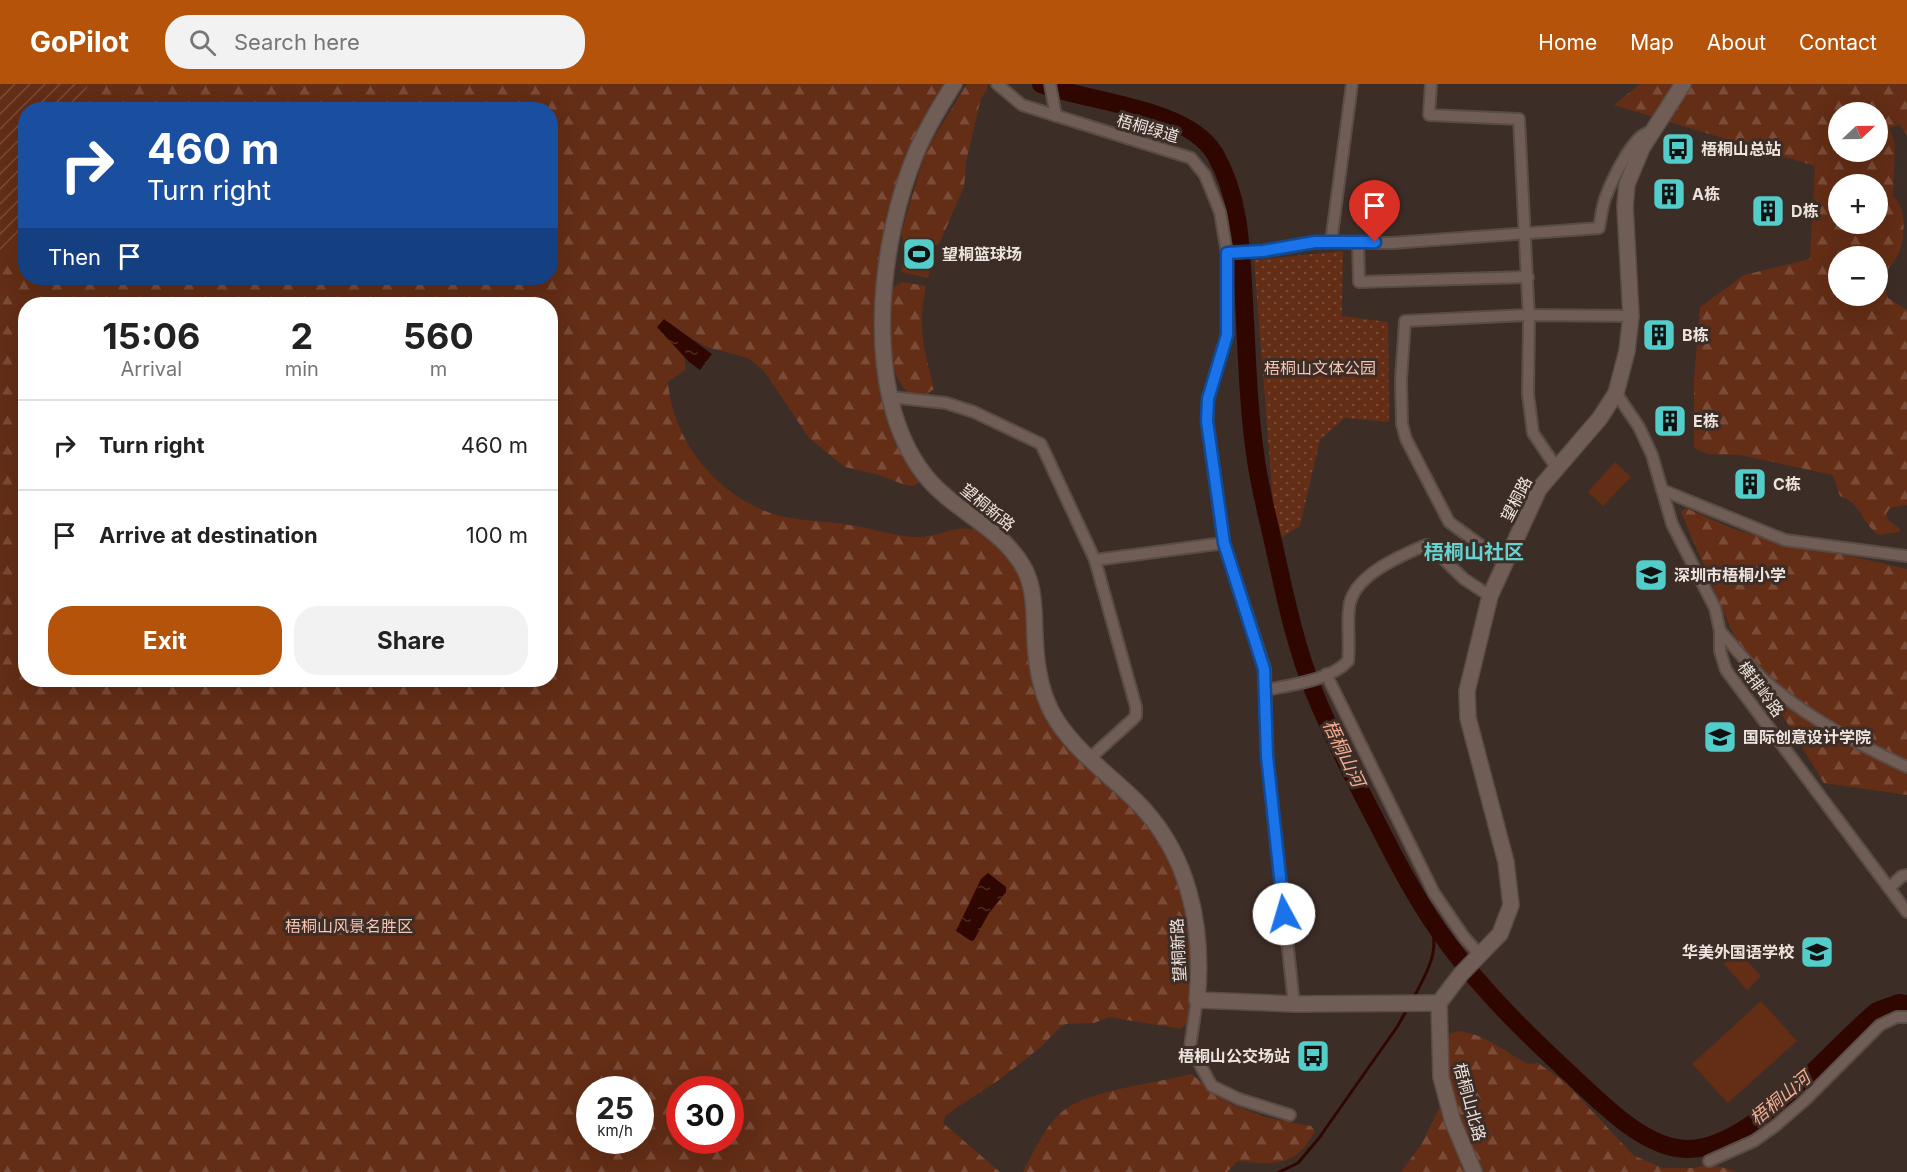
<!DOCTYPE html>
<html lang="en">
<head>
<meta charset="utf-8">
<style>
  body { margin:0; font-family:Inter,"Noto Sans SC",sans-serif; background:#f2f2f2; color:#222; height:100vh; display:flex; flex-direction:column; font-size:22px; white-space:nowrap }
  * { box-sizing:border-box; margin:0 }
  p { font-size:20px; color:#767676 }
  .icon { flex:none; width:33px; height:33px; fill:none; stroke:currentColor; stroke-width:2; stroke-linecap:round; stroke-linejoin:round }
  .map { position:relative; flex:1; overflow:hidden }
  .panel { position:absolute; left:18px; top:213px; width:540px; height:390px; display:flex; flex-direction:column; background:#fff; border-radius:24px; box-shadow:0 6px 24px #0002 }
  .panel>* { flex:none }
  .hud { position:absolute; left:18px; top:18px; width:540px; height:183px; border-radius:24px; box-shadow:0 6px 24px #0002; background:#1a4fa0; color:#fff; overflow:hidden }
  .needle { width:39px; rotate:68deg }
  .controls { position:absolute; left:1828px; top:18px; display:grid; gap:12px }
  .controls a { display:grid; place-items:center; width:60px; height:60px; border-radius:50%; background:#fff; box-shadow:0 6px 24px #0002; font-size:30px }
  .speed { position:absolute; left:576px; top:992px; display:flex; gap:12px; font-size:30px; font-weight:700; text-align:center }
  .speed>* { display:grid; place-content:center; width:78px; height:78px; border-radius:50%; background:#fff; box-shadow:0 6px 24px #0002; line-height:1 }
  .speed small { font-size:15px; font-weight:400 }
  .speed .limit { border:9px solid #d22; background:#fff; color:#111 }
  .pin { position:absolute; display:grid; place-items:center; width:51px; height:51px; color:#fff; margin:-62px -26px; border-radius:50% 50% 50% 0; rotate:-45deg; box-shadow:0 0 6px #0007 }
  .pin .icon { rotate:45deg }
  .me { position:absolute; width:66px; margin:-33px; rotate:354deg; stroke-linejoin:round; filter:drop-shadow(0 0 4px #0008) }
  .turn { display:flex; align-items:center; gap:21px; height:126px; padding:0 30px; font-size:27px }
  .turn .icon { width:78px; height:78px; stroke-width:2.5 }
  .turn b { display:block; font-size:42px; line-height:51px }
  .then { display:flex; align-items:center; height:57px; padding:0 30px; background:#0003; gap:12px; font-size:22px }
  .eta { display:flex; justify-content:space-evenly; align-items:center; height:102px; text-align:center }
  .eta b { font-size:36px; font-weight:700; line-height:42px }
  .primary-button { display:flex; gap:12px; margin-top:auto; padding:12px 30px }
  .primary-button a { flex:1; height:69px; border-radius:24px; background:#b45309; color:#fff; font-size:24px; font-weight:700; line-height:69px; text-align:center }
  .primary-button a+a { background:#f2f2f2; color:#222 }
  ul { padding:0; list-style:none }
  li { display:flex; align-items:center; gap:18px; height:90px; padding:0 30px; border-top:2px solid #e0e0e0 }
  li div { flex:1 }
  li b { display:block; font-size:22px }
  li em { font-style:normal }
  header { display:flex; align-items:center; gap:36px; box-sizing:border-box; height:84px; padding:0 30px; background:#b45309; color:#fff }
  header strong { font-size:28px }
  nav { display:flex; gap:33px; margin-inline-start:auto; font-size:21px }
  .search { width:420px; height:54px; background:#f2f2f2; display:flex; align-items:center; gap:15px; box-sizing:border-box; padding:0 21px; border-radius:24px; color:#767676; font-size:22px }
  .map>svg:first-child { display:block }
</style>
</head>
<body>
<header>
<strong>GoPilot</strong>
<div class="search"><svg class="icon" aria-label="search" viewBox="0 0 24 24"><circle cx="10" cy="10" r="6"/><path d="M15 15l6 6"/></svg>Search here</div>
<nav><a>Home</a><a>Map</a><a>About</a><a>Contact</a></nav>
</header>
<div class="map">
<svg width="1907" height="1088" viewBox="0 0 1907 1088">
  <defs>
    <pattern id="grass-dots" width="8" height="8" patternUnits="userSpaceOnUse" patternTransform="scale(1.5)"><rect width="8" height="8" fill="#632d16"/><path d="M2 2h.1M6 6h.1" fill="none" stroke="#7a4b37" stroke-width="1.8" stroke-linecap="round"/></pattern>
    <pattern id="forest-firs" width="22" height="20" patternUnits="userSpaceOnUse" patternTransform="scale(1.5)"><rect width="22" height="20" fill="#632d16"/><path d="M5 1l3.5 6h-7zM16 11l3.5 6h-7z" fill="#7a4b37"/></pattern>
    <pattern id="garden-furrows" width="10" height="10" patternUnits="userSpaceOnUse" patternTransform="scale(1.5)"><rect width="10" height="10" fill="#632d16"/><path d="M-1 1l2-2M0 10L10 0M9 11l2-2" fill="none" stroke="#7a4b37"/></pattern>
    <pattern id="water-ripples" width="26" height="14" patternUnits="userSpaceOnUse" patternTransform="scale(1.5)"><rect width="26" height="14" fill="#300700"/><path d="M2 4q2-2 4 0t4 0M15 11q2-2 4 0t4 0" fill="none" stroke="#4e2b25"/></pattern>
  </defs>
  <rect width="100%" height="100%" fill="#3d2d27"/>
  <polygon fill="url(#grass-dots)" points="1343,167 1342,232 1388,238 1389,338 1345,334 1320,356 1300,442 1282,453 1274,430 1254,176"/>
  <g fill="url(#forest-firs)" fill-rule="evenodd">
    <path d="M 0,0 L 947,0 L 903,88 L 877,220 L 888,319 L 920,393 L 918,400 L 912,402 L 902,400 L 879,391 L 845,383 L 809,354 L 764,287 L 748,274 L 707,263 L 679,247 L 657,243 C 670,256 688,267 685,286 L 668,298 C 673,359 719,414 777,431 C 798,437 827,437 849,441 C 870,444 891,451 912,453 C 926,454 938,450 952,446 C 964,443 976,445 988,446 L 1031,504 L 1031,588 L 1040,613 L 1147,734 L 1189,816 L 1193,913 L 1188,938 L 1181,945 L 1109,933 L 1094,939 L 1066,940 L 1059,944 L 1042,962 L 1003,993 L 946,1031 L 943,1039 L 1000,1088 L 0,1088 ZM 26,26 L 550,26 L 550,194 L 26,194 ZM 26,220 L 550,220 L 550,596 L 26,596 ZM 988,789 L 1006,803 L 1006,808 L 989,829 L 974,856 ZM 590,1005 L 640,1005 L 640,1056 L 590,1056 ZM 680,1005 L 730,1005 L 730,1056 L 680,1056 Z"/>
    <polygon points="967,0 988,0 987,6 981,14 966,78 964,103 939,160 921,164 906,163 901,149 926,66"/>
    <path d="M 1640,0 L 1907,0 L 1907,51 L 1900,41 L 1889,44 L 1895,59 L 1893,112 C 1907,123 1905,153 1899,169 C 1895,178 1887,185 1883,193 L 1888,214 L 1907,226 L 1907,421 L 1890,424 L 1886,430 L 1888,436 L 1900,445 L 1899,448 L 1879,451 C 1860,438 1864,421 1840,412 L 1833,391 L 1740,371 L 1707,370 L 1694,364 L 1694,295 L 1700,223 L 1744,191 L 1810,175 L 1815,82 L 1614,21 ZM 1839,28 L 1878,28 L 1878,68 L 1839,68 ZM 1839,100 L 1878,100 L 1878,140 L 1839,140 ZM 1839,172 L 1878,172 L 1878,212 L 1839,212 Z"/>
    <path d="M 903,198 L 926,202 C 917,244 924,264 934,305 L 925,311 L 908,309 C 885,285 885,235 891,204 Z"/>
    <polygon points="1686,424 1734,445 1794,463 1811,463 1907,485 1907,711 1824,699 1734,552 1681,428"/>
    <path d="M 1457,947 C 1484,949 1505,968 1528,980 L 1538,979 L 1566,999 L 1633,1071 L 1662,1084 L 1693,1084 L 1711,1080 L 1737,1088 L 1401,1088 L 1421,1061 L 1443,1017 L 1448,951 Z"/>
    <path d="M 1191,990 L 1231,1020 L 1265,1033 L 1311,1042 L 1315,1047 C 1296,1083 1275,1081 1238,1077 L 1227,1088 L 1023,1088 C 1034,1067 1045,1042 1063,1027 C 1088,1006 1158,999 1191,990 Z"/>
  </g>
  <polygon fill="url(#garden-furrows)" points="0,0 88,0 79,25 26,26 25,143 19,157 0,172"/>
  <g fill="#632d16">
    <polygon points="911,146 937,152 928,194 901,188"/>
    <polygon points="1615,378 1631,393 1603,422 1588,408"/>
    <polygon points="1738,867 1761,892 1747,906 1724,880"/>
    <polygon points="1761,917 1797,957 1728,1019 1692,980"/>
  </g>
  <g fill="url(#water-ripples)">
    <polygon points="664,235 712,270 700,286 689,278 657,243"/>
    <polygon points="988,789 1006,803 1006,808 989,829 974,856 971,857 956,847 981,795"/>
  </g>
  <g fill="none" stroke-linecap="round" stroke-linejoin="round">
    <g stroke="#300700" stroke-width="3">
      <path d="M 1414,913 C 1430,882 1440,868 1430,833"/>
      <polyline points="1279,1088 1298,1079 1319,1054 1397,943 1408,924"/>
    </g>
    <path stroke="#300700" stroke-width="18" d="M 1041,0 C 1091,19 1187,23 1215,70 C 1241,115 1241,167 1244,217 C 1247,270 1248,324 1256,376 C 1260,405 1268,434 1274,462 C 1285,512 1295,561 1314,608 C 1331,650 1352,691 1373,731 C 1396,776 1418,820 1449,861 C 1484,908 1527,950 1569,989 C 1599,1017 1644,1065 1687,1065 C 1752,1066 1829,966 1877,927 L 1899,919 L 1907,920"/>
    <g stroke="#594b46" stroke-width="14">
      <g id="street">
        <polyline points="997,0 1022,21 1191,74 1205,91 1220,128 1227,169 1227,251 1208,315 1207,337 1224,459 1265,585 1267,672 1294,920"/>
        <polyline points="1050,0 1056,32"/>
        <polyline points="1431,0 1429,31 1519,35 1529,236 1528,310 1533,349 1556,383"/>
        <polyline points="1331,158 1352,0"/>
        <polyline points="1358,158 1359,198 1528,193"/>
        <path d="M 1227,169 L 1263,167 L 1315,158 L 1392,159 L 1599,144 C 1601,134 1602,121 1606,112 C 1612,96 1632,54 1647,49"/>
        <polyline points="1616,309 1639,343 1652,371 1672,440 1715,524 1720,547 1720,567 1726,586 1907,828"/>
        <polyline points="890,313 946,319 974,328 1041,360 1095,476 1136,623 1136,632 1132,636 1089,675"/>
        <polyline points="1662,406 1785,456 1907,472"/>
        <polyline points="1095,476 1224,459"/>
        <polyline points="1505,479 1449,438 1406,355 1402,340 1401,296 1405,237 1528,231 1631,232"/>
        <path d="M 1720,547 C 1737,566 1752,586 1771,602 C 1811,636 1860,661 1907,683"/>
        <polyline points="1326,590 1434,809 1464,853 1480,871"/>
        <path d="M 1266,606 C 1291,601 1331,596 1348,577 C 1350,559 1347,542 1349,525 C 1351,492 1400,472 1426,461 L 1432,464 L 1464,495 L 1490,512"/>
        <polyline points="1889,804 1902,792 1907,791"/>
        <polyline points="1197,916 1190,963 1212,1002 1239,1015 1290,1031"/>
        <polyline points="1709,1077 1754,1057 1775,1042 1803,1018 1880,941 1897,933 1907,933"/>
      </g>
    </g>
    <g stroke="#594b46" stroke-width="18">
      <g id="secondary">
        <path d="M 954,0 C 940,22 926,45 916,69 C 879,158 861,308 924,390 C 953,428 1002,442 1025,486 C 1035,506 1034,531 1035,553 C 1036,582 1041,613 1057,637 C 1077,668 1108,690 1134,715 C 1189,768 1204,842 1197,916 L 1294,920 L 1439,919"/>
        <polyline points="1439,919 1461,890 1500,850 1511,821 1506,778 1468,634 1467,607 1490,512 1539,405 1600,334 1616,309 1627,267 1631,232 1625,122 1627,100 1642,64 1683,0"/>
        <polyline points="1439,919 1441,993 1453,1038 1474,1088"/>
      </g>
    </g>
    <use href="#street" stroke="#6f5d56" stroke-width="10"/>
    <use href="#secondary" stroke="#6f5d56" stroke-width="15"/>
  </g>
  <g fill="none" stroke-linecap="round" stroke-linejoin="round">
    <g stroke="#114b97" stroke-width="15">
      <polyline id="route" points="1284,830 1267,672 1264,585 1224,459 1207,337 1208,315 1227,251 1227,169 1263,167 1315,158 1375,158"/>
    </g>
    <use href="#route" stroke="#1a73e8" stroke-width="10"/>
  </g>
  <defs>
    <g id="bus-square" transform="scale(1.725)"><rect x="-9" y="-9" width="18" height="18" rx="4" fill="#53cdc9" stroke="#3d2d27"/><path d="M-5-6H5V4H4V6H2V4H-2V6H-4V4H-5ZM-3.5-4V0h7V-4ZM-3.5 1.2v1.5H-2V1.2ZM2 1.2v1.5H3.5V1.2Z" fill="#111"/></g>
    <g id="building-square" transform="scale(1.725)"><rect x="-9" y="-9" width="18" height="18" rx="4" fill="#53cdc9" stroke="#3d2d27"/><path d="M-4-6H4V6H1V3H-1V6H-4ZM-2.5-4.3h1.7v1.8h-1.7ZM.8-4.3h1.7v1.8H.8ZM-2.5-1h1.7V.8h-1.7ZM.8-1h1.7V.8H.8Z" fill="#111"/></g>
    <g id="stadium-square" transform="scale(1.725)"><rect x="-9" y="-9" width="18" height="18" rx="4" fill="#53cdc9" stroke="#3d2d27"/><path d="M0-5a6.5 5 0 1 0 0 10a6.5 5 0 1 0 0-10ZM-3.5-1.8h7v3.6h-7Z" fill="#111"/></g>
    <g id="school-square" transform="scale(1.725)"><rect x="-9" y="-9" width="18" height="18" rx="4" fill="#53cdc9" stroke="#3d2d27"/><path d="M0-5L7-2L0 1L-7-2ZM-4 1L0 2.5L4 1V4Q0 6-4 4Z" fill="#111"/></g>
    <g id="university-square" transform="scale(1.725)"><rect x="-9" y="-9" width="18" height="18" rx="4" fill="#53cdc9" stroke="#3d2d27"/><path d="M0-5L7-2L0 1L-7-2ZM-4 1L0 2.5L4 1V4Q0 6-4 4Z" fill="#111"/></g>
  </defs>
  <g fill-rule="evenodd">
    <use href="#bus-square" x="1678" y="65"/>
    <use href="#building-square" x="1669" y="110"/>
    <use href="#building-square" x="1768" y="127"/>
    <use href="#stadium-square" x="919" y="170"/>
    <use href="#building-square" x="1659" y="251"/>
    <use href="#building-square" x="1670" y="337"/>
    <use href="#building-square" x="1750" y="400"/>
    <use href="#school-square" x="1651" y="491"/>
    <use href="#university-square" x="1720" y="653"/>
    <use href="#school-square" x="1817" y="868"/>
    <use href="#bus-square" x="1313" y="972"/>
  </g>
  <g text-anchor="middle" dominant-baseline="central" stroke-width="6" stroke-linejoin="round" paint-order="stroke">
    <g font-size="16" fill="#eee4df" stroke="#3d2d27">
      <text transform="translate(1148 44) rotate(16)">梧桐绿道</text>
      <text transform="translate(1516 415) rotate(-63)">望桐路</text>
      <text transform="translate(988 423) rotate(39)">望桐新路</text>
      <text transform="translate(1761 605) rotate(53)">横排岭路</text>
      <text transform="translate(1178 866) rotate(-93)">望桐新路</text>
      <text transform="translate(1470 1018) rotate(75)">梧桐山北路</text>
    </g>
    <g font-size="16" font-weight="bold" fill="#eee4df" stroke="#3d2d27" text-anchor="start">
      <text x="1701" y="65">梧桐山总站</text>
      <text x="1692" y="110">A栋</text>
      <text x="1791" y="127">D栋</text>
      <text x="942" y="170">望桐篮球场</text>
      <text x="1682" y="251">B栋</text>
      <text x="1693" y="337">E栋</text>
      <text x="1773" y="400">C栋</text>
      <text x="1674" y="491">深圳市梧桐小学</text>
      <text x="1743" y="653">国际创意设计学院</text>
      <text x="1794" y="868" text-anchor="end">华美外国语学校</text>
      <text x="1290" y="972" text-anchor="end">梧桐山公交场站</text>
    </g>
    <g font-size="16" fill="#f5c6b3" stroke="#3d2d27">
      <text x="1320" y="284">梧桐山文体公园</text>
      <text x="349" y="842">梧桐山风景名胜区</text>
    </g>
    <g font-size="18" font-style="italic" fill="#f3ae93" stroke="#3d2d27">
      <text transform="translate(1344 669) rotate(64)">梧桐山河</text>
      <text transform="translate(1780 1014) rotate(-40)">梧桐山河</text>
    </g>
    <g font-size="20" font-weight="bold" fill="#66d3ce" stroke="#3d2d27">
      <text x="1474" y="468">梧桐山社区</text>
    </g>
  </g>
</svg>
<div class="controls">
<a><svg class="needle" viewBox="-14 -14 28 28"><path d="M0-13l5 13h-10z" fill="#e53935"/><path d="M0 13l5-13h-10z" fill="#767676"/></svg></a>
<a>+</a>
<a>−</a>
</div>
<div class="speed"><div>25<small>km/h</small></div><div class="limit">30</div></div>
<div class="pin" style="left:1375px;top:158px;background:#d93025"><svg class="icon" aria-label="arrive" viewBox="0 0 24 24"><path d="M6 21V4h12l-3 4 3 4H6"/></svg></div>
<svg class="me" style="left:1284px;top:830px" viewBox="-20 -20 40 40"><circle r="19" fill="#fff"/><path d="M0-13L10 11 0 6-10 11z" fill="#1a73e8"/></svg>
<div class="hud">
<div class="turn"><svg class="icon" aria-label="right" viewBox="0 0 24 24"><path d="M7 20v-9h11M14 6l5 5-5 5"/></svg><div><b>460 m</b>Turn right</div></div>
<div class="then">Then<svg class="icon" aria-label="arrive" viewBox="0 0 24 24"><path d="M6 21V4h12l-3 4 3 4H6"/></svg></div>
</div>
<section class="panel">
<div class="eta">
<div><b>15:06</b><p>Arrival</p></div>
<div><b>2</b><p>min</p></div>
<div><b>560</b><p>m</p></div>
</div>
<ul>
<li><svg class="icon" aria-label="right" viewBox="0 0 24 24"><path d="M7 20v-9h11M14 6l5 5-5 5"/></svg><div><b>Turn right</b></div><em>460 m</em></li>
<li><svg class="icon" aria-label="arrive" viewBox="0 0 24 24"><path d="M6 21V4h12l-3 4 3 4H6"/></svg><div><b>Arrive at destination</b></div><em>100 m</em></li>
</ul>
<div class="primary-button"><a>Exit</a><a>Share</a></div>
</section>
</div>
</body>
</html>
